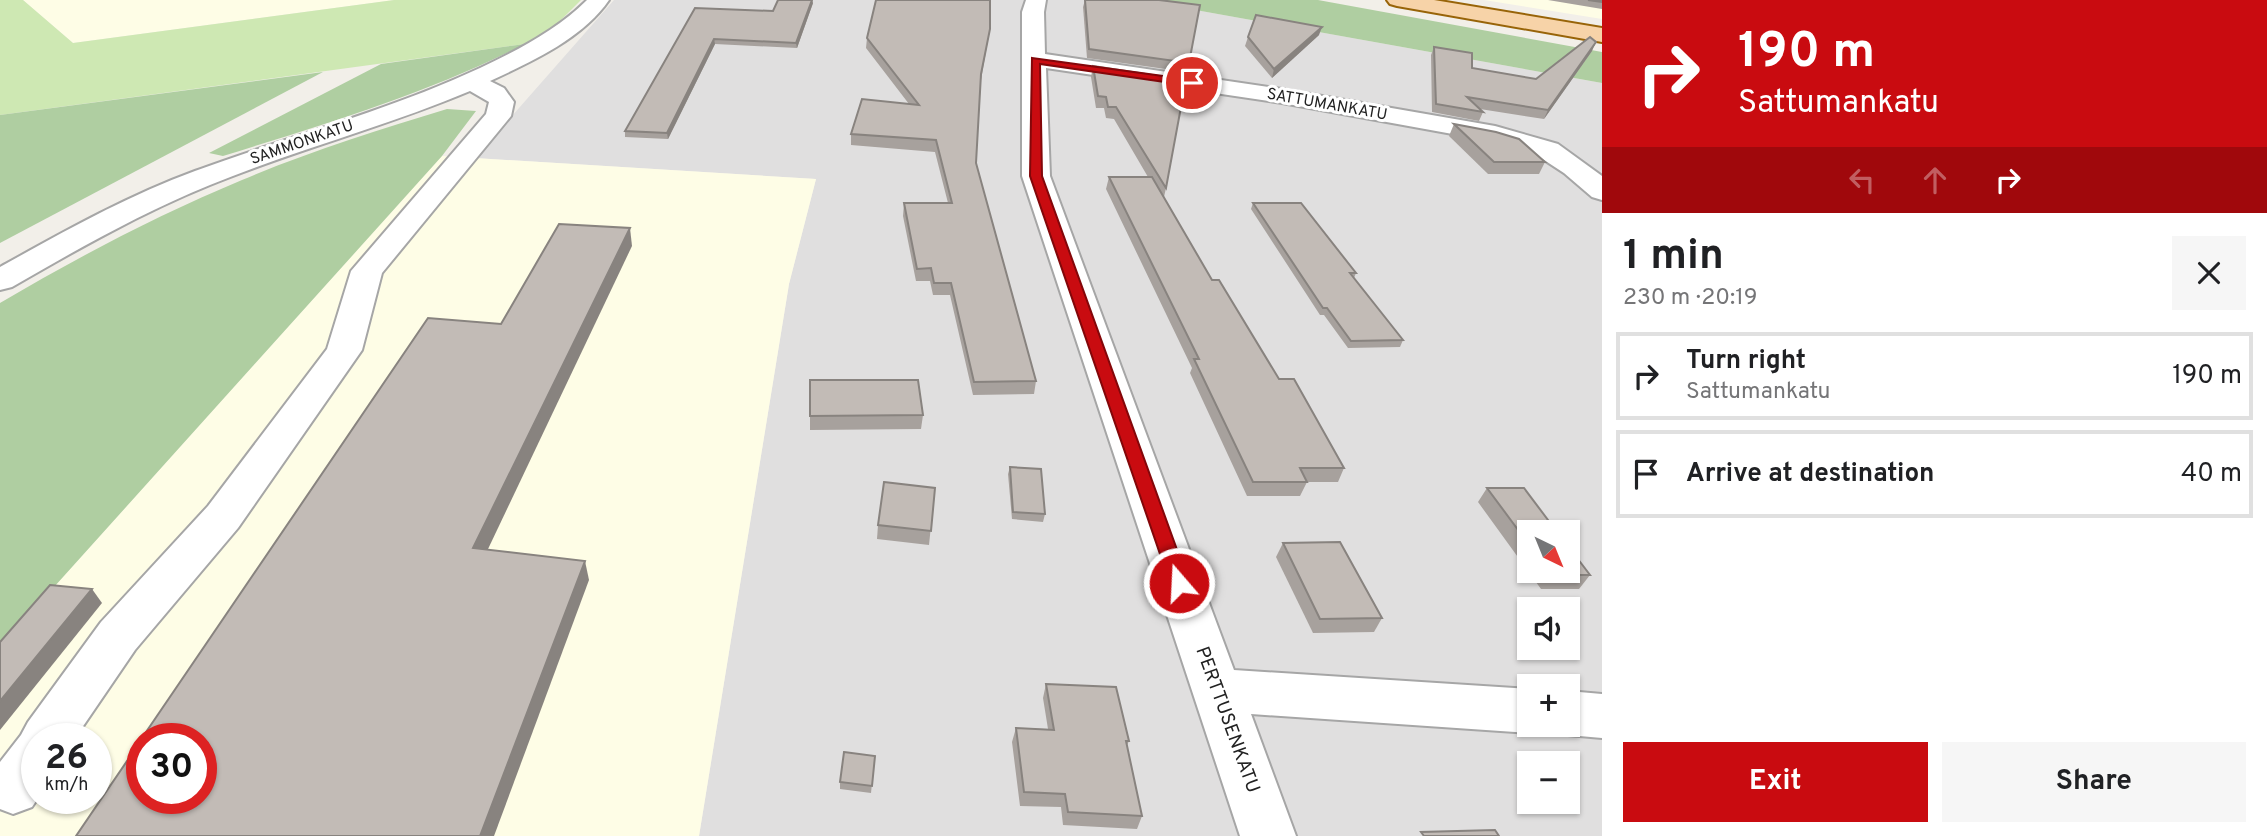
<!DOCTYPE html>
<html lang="en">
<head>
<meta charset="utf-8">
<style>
  body { margin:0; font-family:Overpass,sans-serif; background:#f6f6f6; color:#202124; height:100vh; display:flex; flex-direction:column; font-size:26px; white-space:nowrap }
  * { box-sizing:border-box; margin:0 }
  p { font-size:23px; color:#757577 }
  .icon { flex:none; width:38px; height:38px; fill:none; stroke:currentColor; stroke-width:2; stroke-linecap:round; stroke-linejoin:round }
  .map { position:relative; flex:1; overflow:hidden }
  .panel { display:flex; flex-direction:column; background:#fff; width:665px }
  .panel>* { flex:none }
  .guide { background:#c90b10; color:#fff; overflow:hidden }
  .needle { width:46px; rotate:137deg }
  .controls { position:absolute; left:1517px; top:520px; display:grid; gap:14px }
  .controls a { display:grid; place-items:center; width:63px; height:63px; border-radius:0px; background:#fff; box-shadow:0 2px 5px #0004; font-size:35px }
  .speed { position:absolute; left:21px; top:723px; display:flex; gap:14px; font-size:35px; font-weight:700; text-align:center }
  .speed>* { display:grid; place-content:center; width:91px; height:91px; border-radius:50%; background:#fff; box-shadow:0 2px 5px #0004; line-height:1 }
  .speed small { font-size:18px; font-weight:400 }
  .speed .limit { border:10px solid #d22; background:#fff; color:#111 }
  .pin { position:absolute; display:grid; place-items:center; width:60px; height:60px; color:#fff; margin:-30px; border:4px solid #fff; border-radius:50%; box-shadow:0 2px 7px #0007 }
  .me { position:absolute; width:77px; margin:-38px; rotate:341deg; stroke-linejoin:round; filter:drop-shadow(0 0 5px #0008) }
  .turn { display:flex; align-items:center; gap:24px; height:147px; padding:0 21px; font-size:32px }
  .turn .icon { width:91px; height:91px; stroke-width:2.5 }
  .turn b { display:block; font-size:49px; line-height:60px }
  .lanes { display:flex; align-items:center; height:66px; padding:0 21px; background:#0003; justify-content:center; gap:35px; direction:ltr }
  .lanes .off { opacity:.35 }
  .round { display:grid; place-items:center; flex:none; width:74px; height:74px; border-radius:0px; background:#f6f6f6 }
  .head { display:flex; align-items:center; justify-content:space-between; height:119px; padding:0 21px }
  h1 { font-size:42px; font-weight:700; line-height:52px }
  .cta { display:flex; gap:14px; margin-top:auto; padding:14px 21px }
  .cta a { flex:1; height:80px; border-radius:0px; background:#c90b10; color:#fff; font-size:28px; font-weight:700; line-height:80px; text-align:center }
  .cta a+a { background:#f6f6f6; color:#202124 }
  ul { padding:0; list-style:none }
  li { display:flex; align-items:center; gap:21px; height:88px; margin:0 14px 10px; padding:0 7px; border:4px solid #e0e0e0; border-radius:0px }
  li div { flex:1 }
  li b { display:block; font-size:26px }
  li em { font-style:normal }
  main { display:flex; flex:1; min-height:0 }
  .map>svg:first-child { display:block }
</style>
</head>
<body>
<main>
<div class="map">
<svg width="1602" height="836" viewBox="0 0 1602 836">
  <rect width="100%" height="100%" fill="#f2efe9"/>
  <path fill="#e0dfdf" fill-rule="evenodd" d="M 614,0 L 1140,0 L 1602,83 L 1602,836 L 699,836 L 789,284 L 816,179 L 475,158 ZM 1530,532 L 1568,532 L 1568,570 L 1530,570 ZM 1530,609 L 1568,609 L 1568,648 L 1530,648 ZM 1530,686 L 1568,686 L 1568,724 L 1530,724 ZM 1530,763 L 1568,763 L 1568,802 L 1530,802 Z"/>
  <g fill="#fefde6" fill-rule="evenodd">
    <polygon points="23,0 394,0 73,43"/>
    <polygon points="1484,0 1602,0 1602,19"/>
    <path d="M 442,156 L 816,179 L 789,284 L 699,836 L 0,836 L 0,647 ZM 37,738 L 96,738 L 96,798 L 37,798 ZM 142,738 L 201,738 L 201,798 L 142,798 Z"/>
  </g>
  <polygon fill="#cee8b3" points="0,0 23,0 73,43 394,0 581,0 556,25 525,44 0,115"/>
  <g fill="#afcea1">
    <polygon points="1140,0 1318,0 1602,52 1602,83"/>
    <path d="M 525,44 C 428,93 326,124 223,156 L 209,153 L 381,64 Z"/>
    <polygon points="323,72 0,243 0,115"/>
    <path d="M 447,109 L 476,111 L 442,156 L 0,647 L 0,303 C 78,257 158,215 242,180 C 308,152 378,130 447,109 Z"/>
  </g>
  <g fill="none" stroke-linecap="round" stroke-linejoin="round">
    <g stroke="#a6a6a6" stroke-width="4">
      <g id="minor">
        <path d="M 587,0 L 609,0 C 582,39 531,62 490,81 L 504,88 L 514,102 L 511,116 L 382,273 L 362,350 L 238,528 L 135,650 L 75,738 L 37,738 L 38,798 L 32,807 L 13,814 L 0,809 L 0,762 L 21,735 L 28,722 L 101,622 L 208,506 L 327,349 L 351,271 L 486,114 L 489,102 L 470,91 C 385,127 295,150 210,185 C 141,213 76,250 12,287 L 0,290 L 0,267 C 63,232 127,196 195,171 C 290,136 388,111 480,68 C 518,50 557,30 587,0 Z"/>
        <polygon points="1026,0 1046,0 1044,12 1045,54 1282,89 1495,126 1558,144 1602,176 1602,200 1592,197 1564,173 1538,156 1491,141 1282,103 1046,68 1050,176 1234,670 1530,689 1530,724 1568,724 1568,691 1602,694 1602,738 1568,735 1548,726 1530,733 1251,714 1296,836 1240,836 1022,176 1022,12"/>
      </g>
    </g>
    <g stroke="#986408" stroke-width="4">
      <polygon id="major" points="1387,0 1434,0 1602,28 1602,42 1397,6 1390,4"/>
    </g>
    <use href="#minor" fill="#fff" fill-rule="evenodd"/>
    <use href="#major" fill="#f7d3a8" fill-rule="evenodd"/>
  </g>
  <g fill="#a7a19d">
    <polygon points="1085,0 1189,63 1187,72 1087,58 1083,7"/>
    <polygon points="1548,0 1602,0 1602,9"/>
    <polygon points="813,3 797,48 715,44 668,139 625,137 625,131 695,8 773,11"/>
    <polygon points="990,29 981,80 976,163 1036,381 1034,394 973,395 950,295 933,295 930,281 916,281 903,216 904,203 948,203 935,152 851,145 851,134 909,104 866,48 867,38"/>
    <polygon points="1319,35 1272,78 1245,46 1248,37"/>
    <polygon points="1434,47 1472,68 1536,79 1592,51 1544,119 1480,109 1483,112 1479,121 1432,112 1431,55"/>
    <polygon points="1093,66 1166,188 1164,197 1212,280 1279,379 1344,468 1338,482 1307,482 1300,496 1247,496 1190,373 1192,368 1106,189 1109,177 1148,177 1114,119 1106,118 1104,108 1096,108 1091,77"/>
    <polygon points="1454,124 1545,162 1539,174 1488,174 1449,136"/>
    <polygon points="1253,203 1356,273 1354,278 1403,340 1400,347 1348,348 1324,315 1320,315 1251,209"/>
    <polygon points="810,380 923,415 921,429 810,430"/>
    <polygon points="1010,467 1045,514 1043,522 1012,519 1008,474"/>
    <polygon points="935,488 929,545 877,539 878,525"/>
    <polygon points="1487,488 1530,532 1530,570 1568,570 1590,575 1579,589 1541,589 1478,502"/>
    <polygon points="1283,543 1382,618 1374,632 1313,633 1276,557"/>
    <polygon points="1046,684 1129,741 1127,745 1142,816 1137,829 1063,825 1061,807 1020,806 1012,742 1016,728 1048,729 1043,698"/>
    <polygon points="875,756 871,793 840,789 840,782"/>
  </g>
  <g fill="#88837f">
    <polygon points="812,0 813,3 797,48 796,43"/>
    <polygon points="1322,27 1319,35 1272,78 1274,69"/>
    <polygon points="714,39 715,44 668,139 667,133"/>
    <polygon points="1596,42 1592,51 1544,119 1548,110"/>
    <polygon points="630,228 632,246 479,568 473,548"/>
    <polygon points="585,561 589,580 494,836 480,836"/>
    <polygon points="92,589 102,603 0,730 0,701"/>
  </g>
  <g fill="#c2bbb6" stroke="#88837f" stroke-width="2">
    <polygon points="778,0 812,0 796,43 714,39 667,133 625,131 695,8 773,11"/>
    <polygon points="876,0 990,0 990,29 981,74 976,163 1036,381 974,382 951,283 934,283 931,268 917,269 904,203 952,203 936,140 851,134 862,99 919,105 867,38"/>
    <polygon points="1085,0 1159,0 1200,5 1189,63 1089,49"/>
    <polygon points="1588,0 1602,0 1602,2"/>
    <polygon points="1256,15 1322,27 1274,69 1248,37"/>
    <polygon points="1590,37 1596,42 1548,110 1467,97 1483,112 1436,104 1434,47 1472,53 1472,68 1536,79"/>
    <polygon points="1093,66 1186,80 1166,188 1116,107 1108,107 1106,97 1098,96"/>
    <polygon points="1454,124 1496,132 1519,139 1545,162 1494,162"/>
    <polygon points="1109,177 1152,177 1212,280 1219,280 1279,379 1294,379 1344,468 1300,468 1307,482 1253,482 1194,359 1199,359"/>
    <polygon points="1253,203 1301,203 1356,273 1350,273 1403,340 1351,341 1327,308 1323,308"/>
    <polygon points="559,224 630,228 473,548 585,561 480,836 76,836 142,739 142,798 201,798 201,738 142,738 428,318 501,324"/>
    <polygon points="810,380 918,380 923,415 810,416"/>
    <polygon points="1010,467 1041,469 1045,514 1013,512"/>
    <polygon points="884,482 935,488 931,531 878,525"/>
    <polygon points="1487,488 1524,488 1557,532 1530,532 1530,546"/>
    <polygon points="1340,542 1382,618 1320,619 1283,543"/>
    <polygon points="1568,546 1590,575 1551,575 1548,570 1568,570"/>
    <polygon points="50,585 92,589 0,701 0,642"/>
    <polygon points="1046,684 1116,687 1129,741 1126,741 1142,816 1068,812 1065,794 1024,792 1016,728 1054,730"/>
    <polygon points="844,752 875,756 872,786 840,782"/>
    <polygon points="1495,830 1499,836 1424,836 1421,832"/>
  </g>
  <polygon fill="#c90b10" stroke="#83070a" stroke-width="2" points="1032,58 1192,80 1197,83 1192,86 1040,64 1042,176 1189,583 1186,589 1179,591 1173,589 1170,583 1030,176"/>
  <g text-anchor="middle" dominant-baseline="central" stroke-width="6" stroke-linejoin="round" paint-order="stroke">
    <g font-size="16" fill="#222" stroke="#fff">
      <text transform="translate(1327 105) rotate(10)">SATTUMANKATU</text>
      <text transform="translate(302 143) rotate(-19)">SAMMONKATU</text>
    </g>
    <g font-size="19" fill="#222" stroke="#fff">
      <text transform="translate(1227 720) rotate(70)">PERTTUSENKATU</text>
    </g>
  </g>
</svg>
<div class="controls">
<a><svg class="needle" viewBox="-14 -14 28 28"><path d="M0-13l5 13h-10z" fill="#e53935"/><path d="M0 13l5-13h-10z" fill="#757577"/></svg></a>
<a><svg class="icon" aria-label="sound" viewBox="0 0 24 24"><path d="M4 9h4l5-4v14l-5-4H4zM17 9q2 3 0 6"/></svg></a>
<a>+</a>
<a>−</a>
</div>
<div class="speed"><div>26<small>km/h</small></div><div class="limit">30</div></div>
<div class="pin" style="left:1192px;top:83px;background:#d93025"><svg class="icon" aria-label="arrive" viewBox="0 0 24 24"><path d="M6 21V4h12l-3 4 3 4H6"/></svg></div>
<svg class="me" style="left:1179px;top:583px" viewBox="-20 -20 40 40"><circle r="17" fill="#c90b10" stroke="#fff" stroke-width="3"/><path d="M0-11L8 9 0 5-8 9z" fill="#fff"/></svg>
</div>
<section class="panel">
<div class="guide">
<div class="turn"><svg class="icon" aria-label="right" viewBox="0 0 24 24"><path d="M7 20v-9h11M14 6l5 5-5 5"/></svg><div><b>190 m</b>Sattumankatu</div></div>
<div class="lanes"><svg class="icon off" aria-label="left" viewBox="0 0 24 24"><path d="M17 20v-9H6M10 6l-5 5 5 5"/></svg><svg class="icon off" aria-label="ahead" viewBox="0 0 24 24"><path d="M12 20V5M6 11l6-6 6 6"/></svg><svg class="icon" aria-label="right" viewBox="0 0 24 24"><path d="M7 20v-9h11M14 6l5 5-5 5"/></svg></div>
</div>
<div class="head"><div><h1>1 min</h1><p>230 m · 20:19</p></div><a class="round"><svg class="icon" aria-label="close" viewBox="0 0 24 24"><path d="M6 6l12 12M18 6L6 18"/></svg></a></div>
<ul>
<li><svg class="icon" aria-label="right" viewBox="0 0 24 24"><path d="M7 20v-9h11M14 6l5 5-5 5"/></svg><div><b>Turn right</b><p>Sattumankatu</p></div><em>190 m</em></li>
<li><svg class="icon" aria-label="arrive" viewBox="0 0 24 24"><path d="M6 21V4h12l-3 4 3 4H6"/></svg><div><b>Arrive at destination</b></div><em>40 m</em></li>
</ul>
<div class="cta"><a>Exit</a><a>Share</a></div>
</section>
</main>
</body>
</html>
